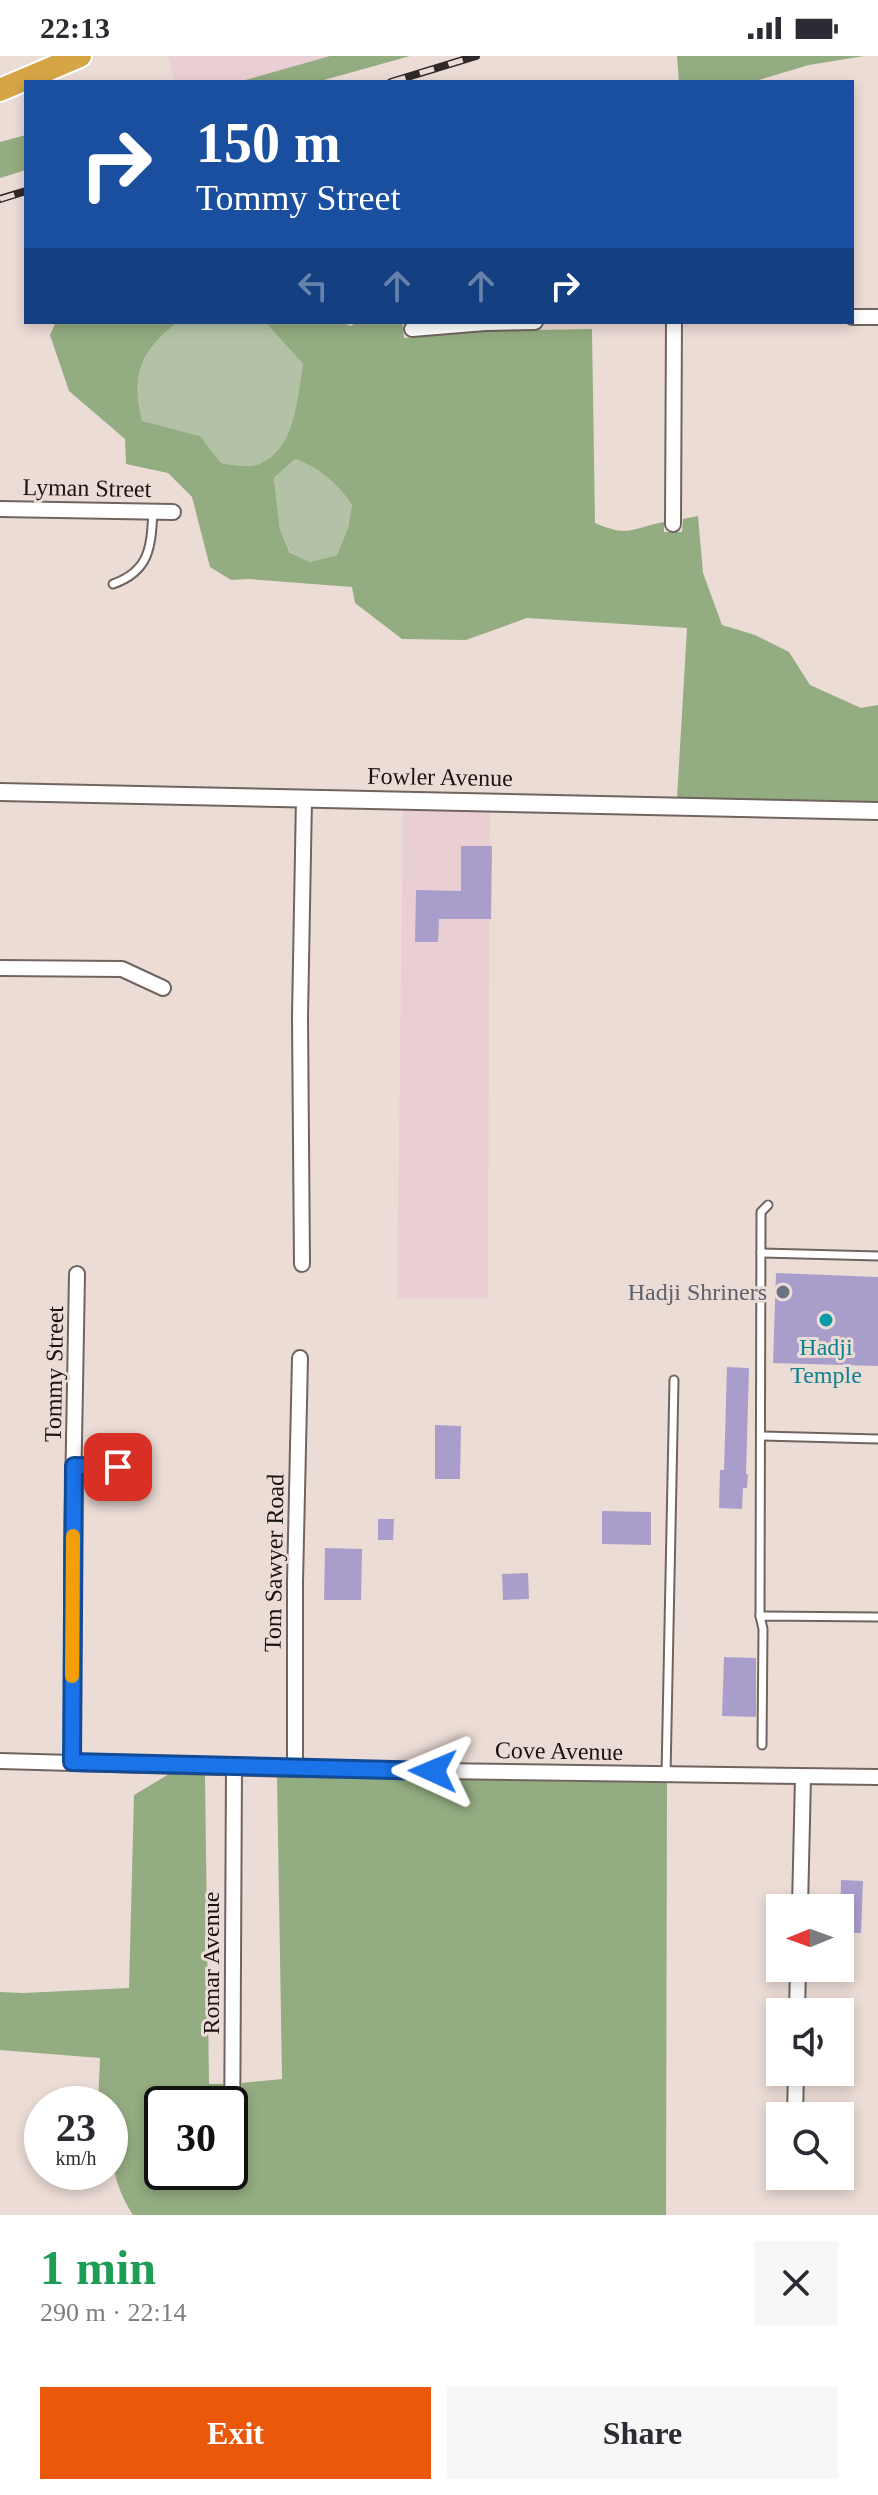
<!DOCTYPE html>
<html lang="en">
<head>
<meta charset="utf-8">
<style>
  body { margin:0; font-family:Georgia,serif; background:#f7f7f7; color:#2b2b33; height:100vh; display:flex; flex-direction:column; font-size:30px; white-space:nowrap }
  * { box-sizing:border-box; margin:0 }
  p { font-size:26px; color:#7c7c81 }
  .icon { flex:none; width:44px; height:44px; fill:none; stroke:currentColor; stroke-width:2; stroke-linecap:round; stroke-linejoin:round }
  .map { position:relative; height:2159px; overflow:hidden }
  .details { display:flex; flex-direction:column; background:#fff; flex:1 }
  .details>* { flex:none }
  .guide { position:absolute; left:24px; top:24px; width:830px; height:244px; border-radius:0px; box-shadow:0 4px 12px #0003; background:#1a4fa0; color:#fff; overflow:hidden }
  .needle { width:52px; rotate:269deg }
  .tools { position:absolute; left:766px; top:1838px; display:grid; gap:16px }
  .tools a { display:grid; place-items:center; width:88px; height:88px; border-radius:0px; background:#fff; box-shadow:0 4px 12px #0003; font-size:40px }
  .speed { position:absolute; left:24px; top:2030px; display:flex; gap:16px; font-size:40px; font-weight:700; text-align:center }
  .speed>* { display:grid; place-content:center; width:104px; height:104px; border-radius:50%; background:#fff; box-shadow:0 4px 12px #0003; line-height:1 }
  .speed small { font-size:20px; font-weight:400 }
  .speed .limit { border:4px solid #111; border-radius:12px; background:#fff; color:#111 }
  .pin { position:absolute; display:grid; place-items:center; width:68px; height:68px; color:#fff; margin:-34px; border-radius:16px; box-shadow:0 4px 12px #0006 }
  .me { position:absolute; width:88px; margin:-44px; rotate:271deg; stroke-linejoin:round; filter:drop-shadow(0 0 6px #0008) }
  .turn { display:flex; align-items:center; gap:28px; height:168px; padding:0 40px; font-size:36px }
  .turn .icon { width:104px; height:104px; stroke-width:2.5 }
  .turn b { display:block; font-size:56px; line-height:68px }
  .lanes { display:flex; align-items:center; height:76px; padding:0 40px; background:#0003; justify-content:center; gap:40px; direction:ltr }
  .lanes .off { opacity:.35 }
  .round { display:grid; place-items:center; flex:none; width:84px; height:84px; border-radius:0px; background:#f7f7f7 }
  .summary { display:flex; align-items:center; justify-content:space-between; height:136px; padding:0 40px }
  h1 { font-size:48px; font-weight:700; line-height:60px; color:#1e9e55 }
  .primary-button { display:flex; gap:16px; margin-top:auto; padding:16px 40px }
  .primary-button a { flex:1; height:92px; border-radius:0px; background:#ea580c; color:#fff; font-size:32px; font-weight:700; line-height:92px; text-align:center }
  .primary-button a+a { background:#f7f7f7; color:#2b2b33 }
  .status { display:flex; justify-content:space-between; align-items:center; height:56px; padding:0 40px; background:#fff; direction:ltr }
  .status svg { height:22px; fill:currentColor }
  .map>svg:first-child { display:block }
</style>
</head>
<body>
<div class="status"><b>22:13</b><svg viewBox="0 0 49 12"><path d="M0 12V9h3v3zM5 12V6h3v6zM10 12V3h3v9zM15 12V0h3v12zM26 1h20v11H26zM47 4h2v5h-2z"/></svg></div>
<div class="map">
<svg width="878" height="2159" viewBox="0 0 878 2159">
  <rect width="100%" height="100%" fill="#ecdcd6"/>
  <g fill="#e9cfd3">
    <polygon points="168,0 330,0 238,26 175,26"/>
    <polygon points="403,752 490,754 488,1243 397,1243"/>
  </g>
  <g fill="#b3c2a7">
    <path d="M 178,266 L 265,266 L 303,308 C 297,341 296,393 259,408 C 248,412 233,409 221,407 L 200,380 L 142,366 C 131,320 140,295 178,266 Z"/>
    <path d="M 295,403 C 320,412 337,427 352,449 L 348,472 L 337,499 L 310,506 L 291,498 L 280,473 L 274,422 Z"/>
  </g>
  <g fill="#94ac81" fill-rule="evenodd">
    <polygon points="330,0 410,0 317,26 238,26"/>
    <polygon points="677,0 864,0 809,9 752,26 679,26"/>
    <polygon points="26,79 26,114 0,122 0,86"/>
    <path d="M 56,266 L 178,266 C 140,295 131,320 142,365 L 200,380 L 221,407 C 233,409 248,412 259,408 C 296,393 297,341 303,308 L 265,266 L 337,266 L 352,270 L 354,266 L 402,266 L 404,282 L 485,275 L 592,273 L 595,467 C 630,482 631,472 664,466 L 664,476 L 682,476 L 683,463 L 698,460 L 703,517 L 722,569 L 755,579 L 789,596 L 810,629 L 861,652 L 878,649 L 878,747 L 677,742 L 687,572 L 527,562 L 466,584 L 402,583 L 355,547 L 352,531 L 249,523 L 231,524 L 210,511 L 192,441 L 168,417 L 126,408 L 125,383 L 69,335 L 50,279 ZM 295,403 C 320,412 337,427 352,449 L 348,472 L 337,499 L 310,506 L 290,497 L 280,473 L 274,422 Z"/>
    <path d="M 169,1718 L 205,1719 L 209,2028 L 223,2028 L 223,2048 L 162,2048 L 162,2116 L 230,2116 L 230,2111 L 241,2111 L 242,2027 L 282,2023 L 277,1721 L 667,1727 L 666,2159 L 133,2159 C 109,2122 110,2090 110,2048 L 98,2048 L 100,2002 L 0,1994 L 0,1936 L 23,1937 L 129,1932 L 134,1739 Z"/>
  </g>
  <g fill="#a99ecb">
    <polygon points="461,790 492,790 491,863 439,863 438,886 415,886 416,834 461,835"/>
    <polygon points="776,1217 878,1221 878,1310 773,1307"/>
    <polygon points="727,1311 749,1312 746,1418 748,1418 747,1432 743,1432 742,1453 719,1452 720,1414 724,1414"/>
    <polygon points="435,1369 461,1370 460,1423 435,1423"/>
    <polygon points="602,1455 651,1456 651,1489 602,1488"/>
    <polygon points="378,1463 394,1463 393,1484 378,1484"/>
    <polygon points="325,1492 362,1493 361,1544 324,1544"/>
    <polygon points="528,1517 529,1543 503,1544 502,1518"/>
    <polygon points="724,1601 756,1602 756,1661 722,1660"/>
    <polygon points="841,1824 863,1825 861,1877 840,1876"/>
  </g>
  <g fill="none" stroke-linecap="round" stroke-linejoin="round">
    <g stroke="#71645e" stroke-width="11">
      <g id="service">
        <path d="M 113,528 C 150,515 151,491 153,455"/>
        <polyline points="761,1197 878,1200"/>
        <polyline points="762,1380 878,1383"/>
        <polyline points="74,1410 140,1411"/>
        <polyline points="760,1560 761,1156 768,1149"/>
        <polyline points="762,1689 763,1573 760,1560 878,1561"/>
        <polyline points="666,1719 674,1324"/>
      </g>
    </g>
    <g stroke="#71645e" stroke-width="18">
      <g id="minor">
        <polyline points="852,261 878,261"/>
        <polyline points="412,273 485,267 535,266"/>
        <polyline points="0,453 173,456"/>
        <polyline points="673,468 674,266"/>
        <polyline points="0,912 122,913 163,932"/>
        <polyline points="302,1208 300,961 304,742"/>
        <polyline points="0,1705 295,1713 878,1721"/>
        <polyline points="72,1706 72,1497 77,1218"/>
        <polyline points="295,1713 295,1526 300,1302"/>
        <polyline points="800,1852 803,1721"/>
        <polyline points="797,1956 798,1912"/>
        <polyline points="795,2060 796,2016"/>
        <polyline points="232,2103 234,1712"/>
      </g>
    </g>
    <g stroke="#71645e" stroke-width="20">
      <polyline id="tertiary" points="0,736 878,755"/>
    </g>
    <g stroke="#fff" stroke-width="26">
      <polyline id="trunk" points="0,34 80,0"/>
    </g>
    <use href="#service" stroke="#fff" stroke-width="7"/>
    <use href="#minor" stroke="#fff" stroke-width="14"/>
    <use href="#tertiary" stroke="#fff" stroke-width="16"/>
    <use href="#trunk" stroke="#d6a646" stroke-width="22"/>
    <g stroke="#2e2826" stroke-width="8">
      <g id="rail">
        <polyline points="391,26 476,0"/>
        <polyline points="0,143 26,135"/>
      </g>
    </g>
    <use href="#rail" stroke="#ecdcd6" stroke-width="5" stroke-dasharray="15" stroke-linecap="butt"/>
  </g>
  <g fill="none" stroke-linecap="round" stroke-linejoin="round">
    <g stroke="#114b97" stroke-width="20">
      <polyline id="route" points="118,1411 74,1410 72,1706 433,1715"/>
    </g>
    <use href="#route" stroke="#1a73e8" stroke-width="14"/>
    <polyline stroke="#f59e0b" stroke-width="14" points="72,1620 73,1480"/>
  </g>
  <circle fill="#6b7280" stroke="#ecdcd6" stroke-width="3" cx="783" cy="1236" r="8"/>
  <circle fill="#0f9aa8" stroke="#ecdcd6" stroke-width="3" cx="826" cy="1264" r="8"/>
  <g text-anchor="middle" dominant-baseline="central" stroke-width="6" stroke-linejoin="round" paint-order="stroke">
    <g font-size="24" fill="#191412" stroke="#ecdcd6">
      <text transform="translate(87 432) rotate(1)">Lyman Street</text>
      <text transform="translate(440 721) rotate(1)">Fowler Avenue</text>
      <text transform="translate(54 1318) rotate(-89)">Tommy Street</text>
      <text transform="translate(274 1507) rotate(-89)">Tom Sawyer Road</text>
      <text transform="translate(559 1695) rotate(1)">Cove Avenue</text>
      <text transform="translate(211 1907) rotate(-90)">Romar Avenue</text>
    </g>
    <g font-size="24" fill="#5b616d" stroke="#ecdcd6" text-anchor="end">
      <text x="767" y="1236">Hadji Shriners</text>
    </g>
    <g font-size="24" fill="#0d838f" stroke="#ecdcd6">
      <text x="826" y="1291">Hadji<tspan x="826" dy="28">Temple</tspan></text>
    </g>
  </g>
</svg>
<div class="tools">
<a><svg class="needle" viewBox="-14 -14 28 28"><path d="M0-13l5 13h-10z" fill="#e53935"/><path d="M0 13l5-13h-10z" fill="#7c7c81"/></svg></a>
<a><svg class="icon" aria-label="sound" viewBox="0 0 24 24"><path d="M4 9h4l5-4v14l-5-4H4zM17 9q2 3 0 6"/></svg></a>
<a><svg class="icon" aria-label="search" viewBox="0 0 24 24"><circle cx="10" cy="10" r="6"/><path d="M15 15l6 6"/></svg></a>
</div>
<div class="speed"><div>23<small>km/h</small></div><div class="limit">30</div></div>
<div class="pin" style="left:118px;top:1411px;background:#d93025"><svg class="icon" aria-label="arrive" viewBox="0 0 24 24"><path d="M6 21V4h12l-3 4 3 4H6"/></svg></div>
<svg class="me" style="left:433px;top:1715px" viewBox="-20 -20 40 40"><path d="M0-17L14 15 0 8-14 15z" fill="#1a73e8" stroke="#fff" stroke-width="4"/></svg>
<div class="guide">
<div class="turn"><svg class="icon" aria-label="right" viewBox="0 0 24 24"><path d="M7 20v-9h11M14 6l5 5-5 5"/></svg><div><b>150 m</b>Tommy Street</div></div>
<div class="lanes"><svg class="icon off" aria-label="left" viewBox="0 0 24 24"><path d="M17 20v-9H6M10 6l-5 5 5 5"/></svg><svg class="icon off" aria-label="ahead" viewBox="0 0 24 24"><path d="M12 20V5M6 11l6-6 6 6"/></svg><svg class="icon off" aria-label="ahead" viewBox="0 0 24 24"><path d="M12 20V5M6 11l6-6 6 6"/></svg><svg class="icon" aria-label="right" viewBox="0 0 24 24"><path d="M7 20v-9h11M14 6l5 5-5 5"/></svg></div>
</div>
</div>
<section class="details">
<div class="summary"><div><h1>1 min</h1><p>290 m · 22:14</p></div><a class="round"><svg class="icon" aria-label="close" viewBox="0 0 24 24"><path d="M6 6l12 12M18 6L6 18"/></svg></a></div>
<div class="primary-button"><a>Exit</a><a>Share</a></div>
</section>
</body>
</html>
